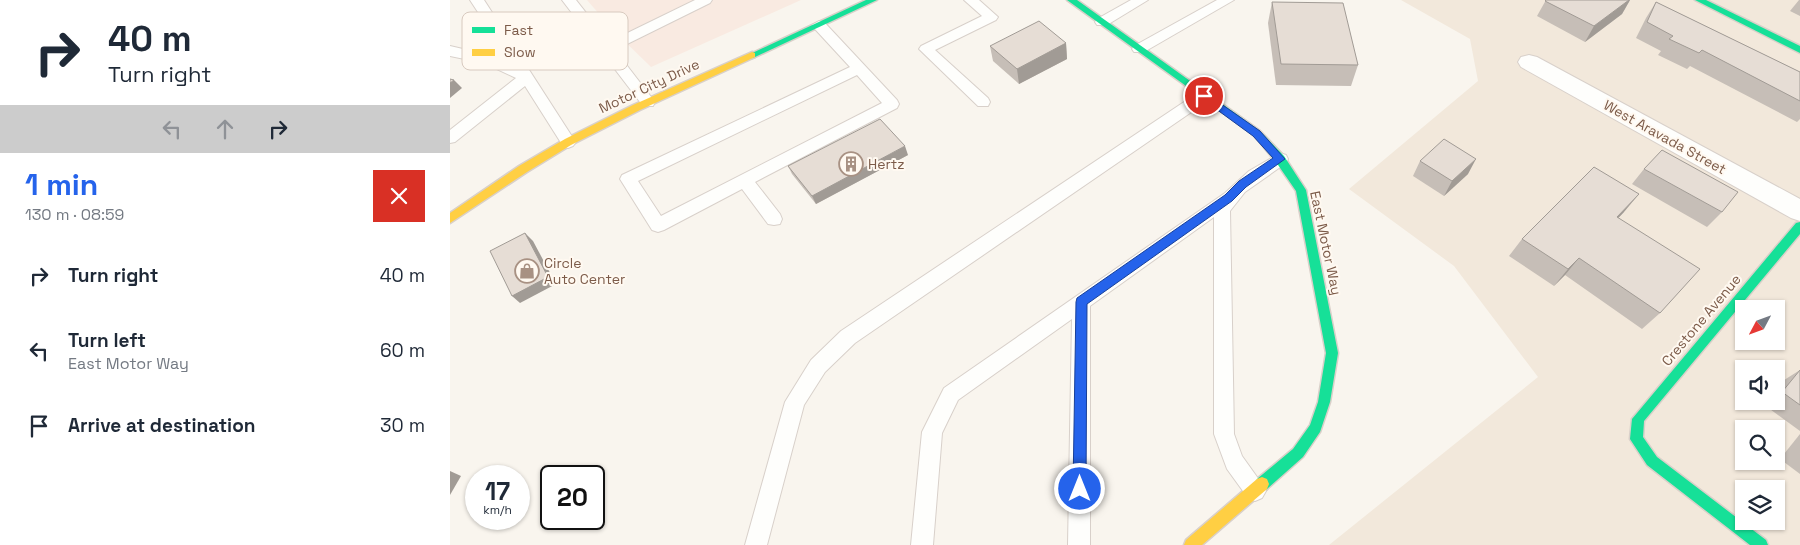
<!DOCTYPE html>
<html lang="en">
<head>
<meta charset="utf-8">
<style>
  body { margin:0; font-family:"Space Grotesk",sans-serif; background:#f2f2f3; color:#1f2937; height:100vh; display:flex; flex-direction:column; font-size:19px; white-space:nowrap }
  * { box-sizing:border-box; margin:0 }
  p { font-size:16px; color:#747a83 }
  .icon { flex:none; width:28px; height:28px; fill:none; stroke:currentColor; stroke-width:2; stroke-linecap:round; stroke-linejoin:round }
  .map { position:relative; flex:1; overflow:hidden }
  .panel { display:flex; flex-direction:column; background:#fff; width:450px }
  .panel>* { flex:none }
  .hud { background:#fff; color:#1f2937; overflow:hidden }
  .needle { width:32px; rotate:229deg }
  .controls { position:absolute; left:1285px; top:300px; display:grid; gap:10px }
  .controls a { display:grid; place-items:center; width:50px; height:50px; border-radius:0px; background:#fff; box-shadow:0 1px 4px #0004; font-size:25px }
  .speed { position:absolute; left:15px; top:465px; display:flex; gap:10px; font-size:25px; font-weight:700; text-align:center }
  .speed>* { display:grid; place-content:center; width:65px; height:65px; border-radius:50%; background:#fff; box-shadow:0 1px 4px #0004; line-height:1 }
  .speed small { font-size:12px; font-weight:400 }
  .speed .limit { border:2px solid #111; border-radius:8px; background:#fff; color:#111 }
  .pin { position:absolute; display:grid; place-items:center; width:42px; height:42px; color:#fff; margin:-21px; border:2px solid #fff; border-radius:50%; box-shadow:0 1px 5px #0007 }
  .me { position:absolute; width:55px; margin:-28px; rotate:0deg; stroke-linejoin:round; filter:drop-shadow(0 0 4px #0008) }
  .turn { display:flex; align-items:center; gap:18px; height:105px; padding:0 25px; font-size:22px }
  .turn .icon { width:65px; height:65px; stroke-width:2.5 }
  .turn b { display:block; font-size:35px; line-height:42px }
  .lanes { display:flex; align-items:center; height:48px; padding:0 25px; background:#0003; justify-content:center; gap:25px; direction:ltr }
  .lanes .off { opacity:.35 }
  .round { display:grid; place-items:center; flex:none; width:52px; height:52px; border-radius:0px; background:#f2f2f3 }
  .summary { display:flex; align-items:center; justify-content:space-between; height:85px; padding:0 25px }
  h1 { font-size:30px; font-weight:700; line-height:38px; color:#2563eb }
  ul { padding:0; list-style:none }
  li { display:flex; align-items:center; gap:15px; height:75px; padding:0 25px }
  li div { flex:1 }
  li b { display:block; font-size:19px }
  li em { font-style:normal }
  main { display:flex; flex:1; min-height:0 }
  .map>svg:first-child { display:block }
</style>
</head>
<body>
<main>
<section class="panel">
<div class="hud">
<div class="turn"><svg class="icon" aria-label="right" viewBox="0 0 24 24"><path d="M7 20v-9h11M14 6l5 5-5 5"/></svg><div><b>40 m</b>Turn right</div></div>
<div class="lanes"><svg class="icon off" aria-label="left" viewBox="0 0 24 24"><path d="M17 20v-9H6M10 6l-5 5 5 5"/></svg><svg class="icon off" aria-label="ahead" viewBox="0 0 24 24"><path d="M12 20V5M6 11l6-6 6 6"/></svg><svg class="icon" aria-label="right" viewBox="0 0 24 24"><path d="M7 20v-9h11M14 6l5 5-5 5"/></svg></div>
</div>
<div class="summary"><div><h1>1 min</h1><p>130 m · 08:59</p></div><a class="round" style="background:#d93025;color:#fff"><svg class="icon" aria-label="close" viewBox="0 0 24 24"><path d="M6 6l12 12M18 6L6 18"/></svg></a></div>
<ul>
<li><svg class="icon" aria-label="right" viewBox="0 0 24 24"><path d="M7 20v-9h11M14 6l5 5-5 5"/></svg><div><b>Turn right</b></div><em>40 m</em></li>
<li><svg class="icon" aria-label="left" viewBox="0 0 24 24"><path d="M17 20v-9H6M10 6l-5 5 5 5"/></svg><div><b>Turn left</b><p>East Motor Way</p></div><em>60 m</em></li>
<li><svg class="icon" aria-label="arrive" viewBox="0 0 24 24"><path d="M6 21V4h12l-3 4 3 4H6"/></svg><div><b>Arrive at destination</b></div><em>30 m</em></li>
</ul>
</section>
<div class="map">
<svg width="1350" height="545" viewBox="0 0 1350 545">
  <rect width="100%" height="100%" fill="#f9f5ee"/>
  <path fill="#f2e8db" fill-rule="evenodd" d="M 951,0 L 1350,0 L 1350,545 L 879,545 L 1088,377 L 1004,266 L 899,189 L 1028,81 L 1020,39 ZM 1294,309 L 1326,309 L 1326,341 L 1294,341 ZM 1294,369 L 1326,369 L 1326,401 L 1294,401 ZM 1294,429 L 1326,429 L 1326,461 L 1294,461 ZM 1294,489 L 1326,489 L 1326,521 L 1294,521 Z"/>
  <polygon fill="#f9eae1" points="137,0 351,0 201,67 163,30"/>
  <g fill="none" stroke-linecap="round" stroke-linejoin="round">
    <g stroke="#d8d0ca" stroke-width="2">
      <g id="lane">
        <polygon points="20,0 34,0 123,138 126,142 123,146 118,148 113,146 75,86 5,142 0,143 0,130 66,78 34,63 0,56 0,46 43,56 62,64"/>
        <polygon points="112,0 126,0 159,42 245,0 262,0 260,3 165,50 205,102 203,106 193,106"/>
        <polygon points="514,0 529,0 548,17 546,20 485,50 538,98 540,102 538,106 528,106 469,49 471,46 532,16"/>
        <polygon points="681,0 698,0 657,25 647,25 645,22 647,19"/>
        <polygon points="767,0 784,0 694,52 684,52 682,49 684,46"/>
        <path d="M 369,21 L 374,22 L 447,100 L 449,104 L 447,108 L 305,182 L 330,214 L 332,219 L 330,224 L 324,225 L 318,224 L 292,189 L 214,230 L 208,232 L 202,230 L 170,179 L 172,175 L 400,67 L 364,28 L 362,25 ZM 407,75 L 432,103 L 211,216 L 188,181 Z"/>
        <polygon points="754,91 759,92 761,96 759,100 405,343 375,372 354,405 317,545 295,545 335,402 361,360 391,331 749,92"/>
        <polygon points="830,153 836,155 838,159 836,163 795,192 780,211 784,434 792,456 812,484 816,491 812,498 805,501 798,498 777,469 764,434 764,217 640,306 640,545 618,545 622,319 508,400 492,433 483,545 461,545 472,432 494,388 775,193 799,171"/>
      </g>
    </g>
    <g stroke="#d8d0ca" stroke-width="2">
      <polygon id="street" points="1079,55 1087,57 1350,199 1350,221 1341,218 1071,67 1068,62 1071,57"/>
    </g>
    <g stroke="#d9d0c9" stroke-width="3">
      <g id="fast">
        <polygon points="416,0 427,0 305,57 302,58 298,55"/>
        <polygon points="617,0 627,0 810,131 834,156 856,190 888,353 880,402 870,432 853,457 817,489 812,491 807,489 805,484 807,479 843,449 860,425 868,402 876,353 846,191 826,162 804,135"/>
        <polygon points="1245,0 1256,0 1350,46 1350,53"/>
        <polygon points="1350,222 1350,234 1194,421 1193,437 1207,457 1316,540 1318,545 1300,545 1197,465 1180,439 1182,419 1346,223"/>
      </g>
    </g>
    <g stroke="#d9d0c9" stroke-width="3">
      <g id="slow">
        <polygon points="302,52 305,53 305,57 190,110 121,145 77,172 0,223 0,213 69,166 115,139 183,105"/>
        <polygon points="812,477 817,479 819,484 817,489 752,545 734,545 736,540 807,479"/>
      </g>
    </g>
    <use href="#lane" fill="#fefefc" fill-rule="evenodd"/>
    <use href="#street" fill="#fefefc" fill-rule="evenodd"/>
    <use href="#fast" fill="#16e098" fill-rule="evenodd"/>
    <use href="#slow" fill="#ffcf43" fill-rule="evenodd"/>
  </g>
  <g fill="#c6beb7">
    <polygon points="1096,0 1180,0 1172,14 1135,42 1087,16"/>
    <polygon points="1349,0 1350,0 1350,16 1340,11"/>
    <polygon points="822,2 908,65 901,86 826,85 818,23"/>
    <polygon points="1206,2 1350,72 1350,119 1347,122 1240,66 1237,69 1208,55 1211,51 1186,38 1196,18"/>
    <polygon points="616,43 617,59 569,84 543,61 540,46"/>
    <polygon points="458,155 366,204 342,174 338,166"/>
    <polygon points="970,161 1018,174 994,196 963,176"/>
    <polygon points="1194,169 1272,212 1257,227 1182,184"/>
    <polygon points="1174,212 1168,218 1210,313 1192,329 1115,275 1104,286 1059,256 1072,239"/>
    <polygon points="1350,370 1350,431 1313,404 1316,401 1326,401 1326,388 1331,382"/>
    <polygon points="1350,434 1350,474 1330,459"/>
  </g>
  <g fill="#a19b95">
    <polygon points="1179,0 1180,0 1172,14 1135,42 1144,26"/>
    <polygon points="616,43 617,59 569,84 567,69"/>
    <polygon points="4,80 12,88 0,98 0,83"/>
    <polygon points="455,146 458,155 366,204 362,196"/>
    <polygon points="1026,159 1018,174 994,196 1002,181"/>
    <polygon points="1189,194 1174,212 1152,235 1167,217"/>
    <polygon points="75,233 83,241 106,284 70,303 62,296"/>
    <polygon points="1129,258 1115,275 1104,286 1118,269"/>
    <polygon points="0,471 11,476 0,495"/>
  </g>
  <g fill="#e6ddd5" stroke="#a19b95">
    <polygon points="1096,0 1179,0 1144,26 1095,1"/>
    <polygon points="822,2 893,3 908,65 831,64"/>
    <polygon points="1206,2 1350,72 1350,101 1252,50 1249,53 1219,39 1223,36 1197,22"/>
    <polygon points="589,21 616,43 567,69 540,46"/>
    <polygon points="0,79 4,80 0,83"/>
    <polygon points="430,119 455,146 362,196 338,166"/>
    <polygon points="994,139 1026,159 1002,181 970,161"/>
    <polygon points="1212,150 1288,192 1272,212 1194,169"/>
    <polygon points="1144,167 1189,194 1167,217 1250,269 1210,313 1129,258 1118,269 1072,239"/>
    <polygon points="75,233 98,277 62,296 40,251"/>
    <polygon points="1350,370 1350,405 1332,392"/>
  </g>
  <polygon fill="#2563eb" stroke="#184099" points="754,92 810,131 835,159 796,187 782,201 637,304 636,489 634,494 630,496 625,494 623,489 626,302 627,298 775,195 789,181 823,158 803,136 751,98 751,93"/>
  <defs>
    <g id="building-ring" transform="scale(1.25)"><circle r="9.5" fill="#fff9f1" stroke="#a89183" stroke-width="1.5"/><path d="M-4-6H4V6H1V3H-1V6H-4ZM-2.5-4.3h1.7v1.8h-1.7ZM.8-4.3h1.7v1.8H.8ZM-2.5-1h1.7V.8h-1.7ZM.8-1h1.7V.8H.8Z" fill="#a89183"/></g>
    <g id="shop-ring" transform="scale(1.25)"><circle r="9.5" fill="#fff9f1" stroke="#a89183" stroke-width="1.5"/><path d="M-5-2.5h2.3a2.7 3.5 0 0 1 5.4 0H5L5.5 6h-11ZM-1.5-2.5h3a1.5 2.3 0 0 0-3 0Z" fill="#a89183"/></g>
  </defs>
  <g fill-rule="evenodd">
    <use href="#building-ring" x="401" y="164"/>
    <use href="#shop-ring" x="77" y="271"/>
  </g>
  <g text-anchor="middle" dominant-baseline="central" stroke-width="4" stroke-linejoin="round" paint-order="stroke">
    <g font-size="14" fill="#7c5b49" stroke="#fff9f1">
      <text transform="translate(199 86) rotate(-25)">Motor City Drive</text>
      <text transform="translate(1215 137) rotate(29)">West Aravada Street</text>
      <text transform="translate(876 243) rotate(78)">East Motor Way</text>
      <text transform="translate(1251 320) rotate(-50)">Crestone Avenue</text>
    </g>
    <g font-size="14" fill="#7c5b49" stroke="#fff9f1" text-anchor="start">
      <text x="418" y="164">Hertz</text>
      <text x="94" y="263">Circle<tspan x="94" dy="16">Auto Center</tspan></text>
    </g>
  </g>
  <rect x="12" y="12" width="166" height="58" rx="8" fill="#fff9f1" stroke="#d8cabf" stroke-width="1"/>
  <rect x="22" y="27" width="23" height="6" fill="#16e098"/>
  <rect x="22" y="49" width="23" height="7" fill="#ffcf43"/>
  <g font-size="14" fill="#7c5b49">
    <text x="54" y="35">Fast</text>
    <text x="54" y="57">Slow</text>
  </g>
</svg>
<div class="controls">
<a><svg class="needle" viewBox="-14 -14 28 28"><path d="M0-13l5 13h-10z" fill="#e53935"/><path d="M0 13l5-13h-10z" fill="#747a83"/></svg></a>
<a><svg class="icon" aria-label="sound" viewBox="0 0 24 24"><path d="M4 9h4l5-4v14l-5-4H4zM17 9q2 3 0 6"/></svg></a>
<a><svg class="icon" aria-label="search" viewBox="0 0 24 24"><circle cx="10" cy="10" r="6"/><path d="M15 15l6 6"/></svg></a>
<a><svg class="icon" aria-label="layers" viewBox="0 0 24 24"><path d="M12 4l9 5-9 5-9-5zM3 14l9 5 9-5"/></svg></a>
</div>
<div class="speed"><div>17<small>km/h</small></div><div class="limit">20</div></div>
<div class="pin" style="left:754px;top:96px;background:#d93025"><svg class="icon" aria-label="arrive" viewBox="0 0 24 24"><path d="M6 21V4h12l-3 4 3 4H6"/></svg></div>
<svg class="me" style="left:630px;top:489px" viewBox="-20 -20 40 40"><circle r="17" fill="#2563eb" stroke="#fff" stroke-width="3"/><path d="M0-11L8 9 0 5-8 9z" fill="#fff"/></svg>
</div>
</main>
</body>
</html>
